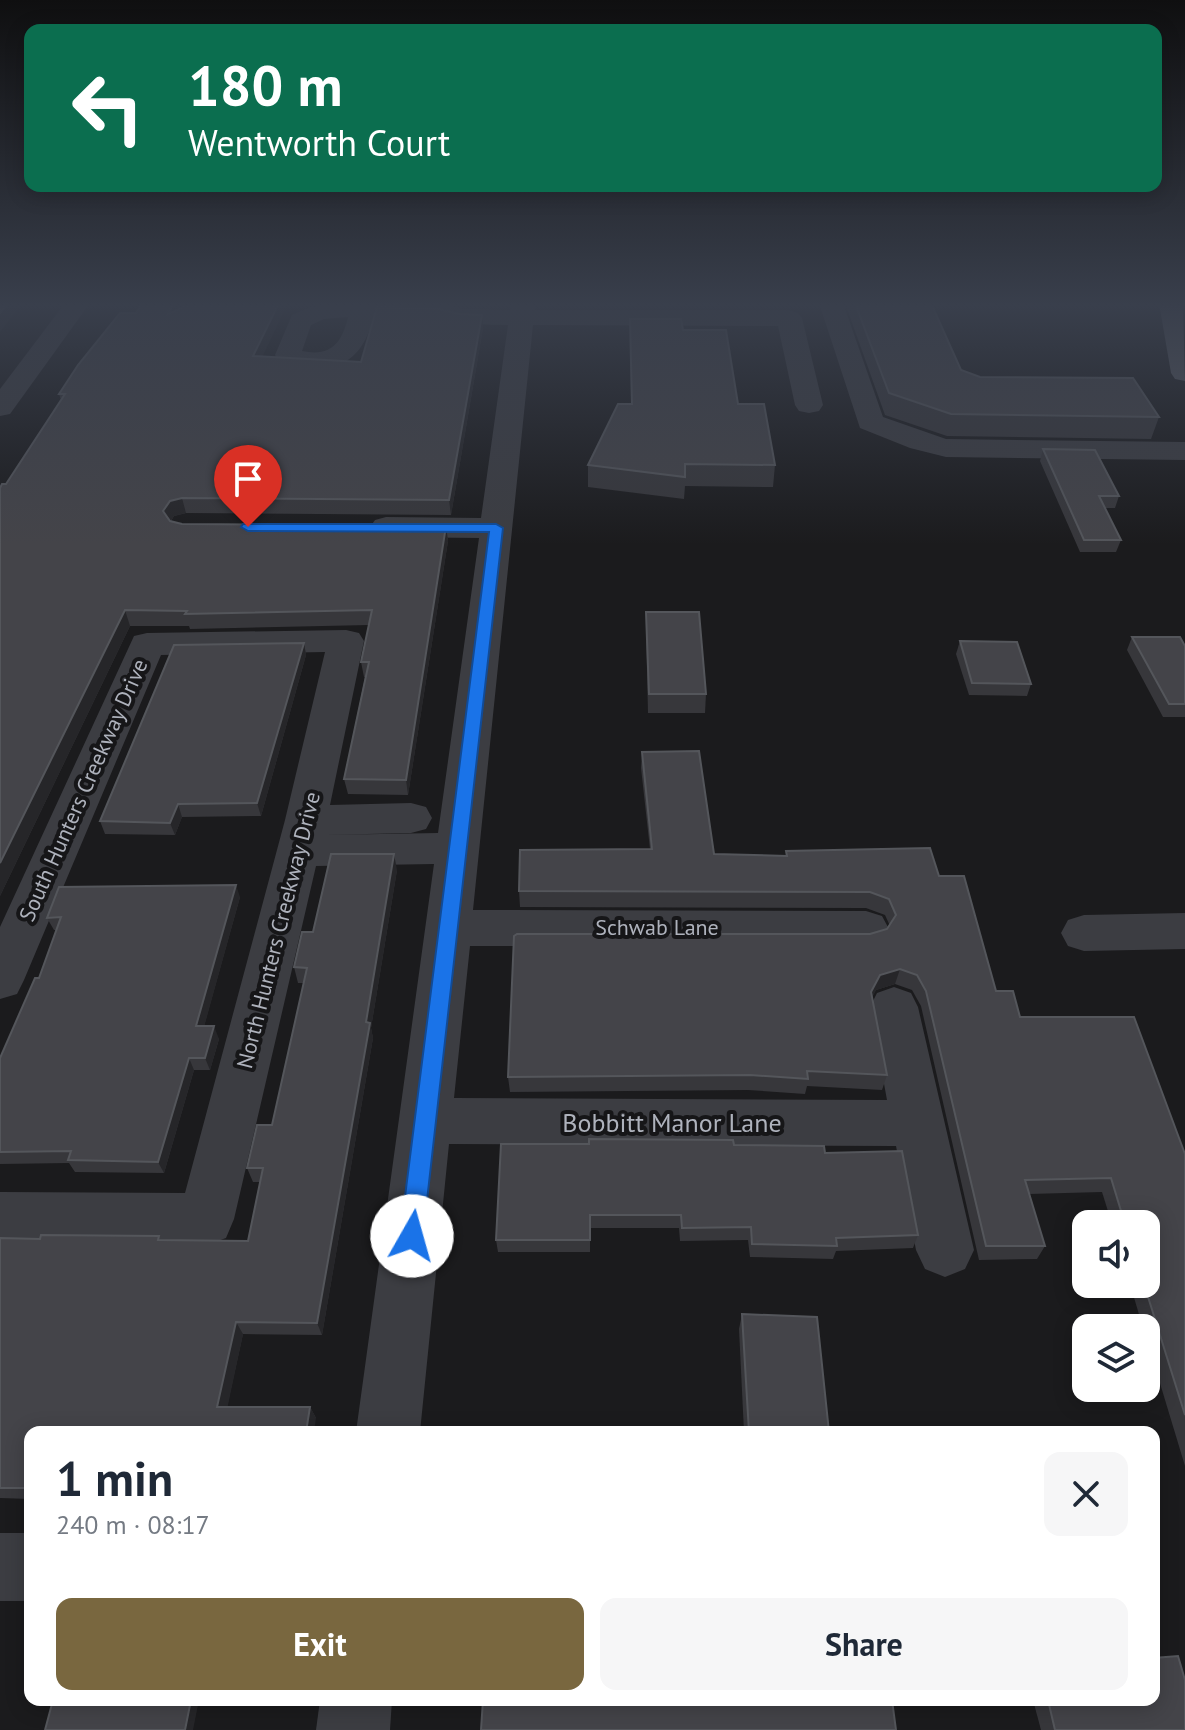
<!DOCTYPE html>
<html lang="en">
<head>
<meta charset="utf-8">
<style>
  body { margin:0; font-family:"PT Sans",sans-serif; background:#f6f6f7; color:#1f2937; height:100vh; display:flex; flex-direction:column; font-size:30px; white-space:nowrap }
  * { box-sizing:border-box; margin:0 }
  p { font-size:26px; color:#747a83 }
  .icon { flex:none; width:44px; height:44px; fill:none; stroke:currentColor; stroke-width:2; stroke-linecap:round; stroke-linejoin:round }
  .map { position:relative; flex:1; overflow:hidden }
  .sheet { position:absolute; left:24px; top:1426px; width:1136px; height:280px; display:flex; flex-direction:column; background:#fff; border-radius:16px; box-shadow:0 4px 20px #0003 }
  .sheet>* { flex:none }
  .banner { position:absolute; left:24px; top:24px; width:1138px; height:168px; border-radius:16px; box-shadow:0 4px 20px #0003; background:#0b6e4f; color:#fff; overflow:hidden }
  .buttons { position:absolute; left:1072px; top:1210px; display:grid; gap:16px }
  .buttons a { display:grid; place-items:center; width:88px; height:88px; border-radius:16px; background:#fff; box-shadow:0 4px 20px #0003; font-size:40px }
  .pin { position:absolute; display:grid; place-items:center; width:68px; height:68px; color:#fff; margin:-82px -34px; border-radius:50% 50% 50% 0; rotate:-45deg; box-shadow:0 0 8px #0007 }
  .pin .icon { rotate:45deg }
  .me { position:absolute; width:88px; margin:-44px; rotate:7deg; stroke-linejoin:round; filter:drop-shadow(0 0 6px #0008) }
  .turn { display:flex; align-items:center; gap:28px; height:168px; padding:0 32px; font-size:36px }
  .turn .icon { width:104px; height:104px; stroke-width:2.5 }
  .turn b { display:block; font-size:56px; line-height:68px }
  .round { display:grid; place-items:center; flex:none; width:84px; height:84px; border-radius:16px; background:#f6f6f7 }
  .headline { display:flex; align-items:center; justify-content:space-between; height:136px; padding:0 32px }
  h1 { font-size:48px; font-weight:800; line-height:60px }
  .primary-button { display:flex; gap:16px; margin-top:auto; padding:16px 32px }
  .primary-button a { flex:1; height:92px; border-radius:16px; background:#79673f; color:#fff; font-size:32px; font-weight:800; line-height:92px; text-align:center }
  .primary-button a+a { background:#f6f6f7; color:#1f2937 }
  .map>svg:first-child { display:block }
</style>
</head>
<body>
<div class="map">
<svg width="1185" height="1730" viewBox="0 0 1185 1730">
  <rect width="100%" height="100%" fill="#1b1b1d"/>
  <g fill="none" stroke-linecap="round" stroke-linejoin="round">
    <g fill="#3c3d42" fill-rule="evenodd">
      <polygon points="65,303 90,303 10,414 0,416 0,389"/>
      <path d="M 342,303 L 444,304 L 464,309 L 510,310 L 511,303 L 535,303 L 535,310 L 789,310 L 798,313 L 802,318 L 823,405 L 819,411 L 809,413 L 799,411 L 795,405 L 778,326 L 533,325 L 473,910 L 866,911 L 882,916 L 889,929 L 882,942 L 866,947 L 470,946 L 454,1098 L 887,1100 L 870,1007 L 877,993 L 894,987 L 911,993 L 918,1007 L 974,1250 L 965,1269 L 945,1277 L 925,1269 L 916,1250 L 896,1146 L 449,1144 L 420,1432 L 356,1432 L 434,864 L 316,866 L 234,1219 L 226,1238 L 206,1245 L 0,1244 L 0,1192 L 185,1193 L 285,820 L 325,652 L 161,655 L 24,980 L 17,994 L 0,999 L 0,927 L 134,636 L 147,633 L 346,630 L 359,633 L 364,641 L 330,805 L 411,803 L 426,807 L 432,818 L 426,829 L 411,833 L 324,835 L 438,833 L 479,538 L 386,537 L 375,534 L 370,527 L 375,520 L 386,517 L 481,518 L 508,325 C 462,325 419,317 373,317 C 363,367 324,380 279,361 L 275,355 L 292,315 L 310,307 ZM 348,317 C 342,343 331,357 302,351 L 311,325 L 324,319 Z"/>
      <polygon points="819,303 843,303 883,417 946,439 1185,442 1185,460 946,457 910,448 860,428"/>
      <polygon points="1185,913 1185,949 1084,951 1068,946 1061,933 1068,920 1084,915"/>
      <rect x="0" y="1533" width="30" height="68"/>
      <polygon points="320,1700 392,1700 390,1730 316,1730"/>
    </g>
    <polygon fill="#585a61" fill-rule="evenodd" points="1159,303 1183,303 1185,381 1175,379 1171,373"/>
  </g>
  <g fill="#37373b">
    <polygon points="142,303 185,303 182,308 262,356 361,362 459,314 482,315 483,328 451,515 186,513 174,516 171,521 182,524 446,526 448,541 408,795 348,794 344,779 365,677 364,677 361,662 369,625 190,629 189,626 130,626 0,896 0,488 6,484 61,400 59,394 136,313"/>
    <polygon points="845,303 931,303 961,370 980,377 1159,417 1151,439 947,436 885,415"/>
    <polygon points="630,319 683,330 738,404 775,465 773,487 685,486 684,499 588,487 588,465 631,404"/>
    <polygon points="1043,449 1119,496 1115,508 1105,508 1121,540 1116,552 1080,552 1040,461"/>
    <polygon points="646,612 706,694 705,713 648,713 646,630"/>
    <polygon points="1132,637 1185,646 1185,717 1163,717 1127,650"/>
    <polygon points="960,641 1031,684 1027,696 969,695 956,654"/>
    <polygon points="304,643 306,655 261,816 182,817 175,835 105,834 100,821"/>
    <polygon points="642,752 714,854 786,856 786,851 939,876 996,991 1020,1017 1185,1154 1185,1466 1146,1337 1146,1328 1143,1328 1130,1284 1146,1284 1146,1224 1112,1224 1102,1192 1029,1194 1045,1246 1037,1259 979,1260 921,1006 912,990 895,984 876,990 872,997 887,1075 882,1090 807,1086 805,1094 748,1090 510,1092 508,1077 870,934 887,929 890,926 885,915 866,908 520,907 519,891 650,849 641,768"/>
    <polygon points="397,870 371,1028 373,1038 322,1335 243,1334 227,1407 310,1407 316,1418 30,1432 30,1499 0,1498 0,1238 248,1241 261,1182 253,1182 247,1168 272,1125 304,983 298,983 294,967 313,932"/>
    <polygon points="240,897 204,1026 219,1039 210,1070 194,1070 164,1173 75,1172 69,1163 0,1164 0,1058 39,978 56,930 54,930 47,918"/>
    <polygon points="734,1145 825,1153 918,1235 913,1248 836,1251 833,1259 750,1257 748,1240 680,1241 679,1228 590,1228 590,1252 498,1252 496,1240"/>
    <polygon points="742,1314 829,1432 744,1432 739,1329"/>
    <polygon points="1033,1700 1154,1700 1185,1730 1041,1730"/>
  </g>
  <g fill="#262629">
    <polygon points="8,303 23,303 0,332 0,313"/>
    <polygon points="174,303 185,303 171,328 168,314"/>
    <polygon points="279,303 288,303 256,370 253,356"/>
    <polygon points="482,315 483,328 451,515 449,500"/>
    <polygon points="182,498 186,513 174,516 167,526 163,511 170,501"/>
    <polygon points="446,526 448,541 408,795 406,780"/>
    <polygon points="125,610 130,626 0,896 0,863"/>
    <polygon points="304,643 306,655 261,816 257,803"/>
    <polygon points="178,804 182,817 175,835 170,823"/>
    <polygon points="394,854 397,870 371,1028 373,1038 322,1335 317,1323"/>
    <polygon points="236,885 240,897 201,1038 196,1026"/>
    <polygon points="900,969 895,984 876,990 867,1008 871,992 880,975"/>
    <polygon points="214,1026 219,1039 210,1070 205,1058"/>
    <polygon points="189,1058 194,1070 164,1173 158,1162"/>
    <polygon points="236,1322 243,1334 225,1419 217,1407"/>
    <polygon points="310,1407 316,1418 314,1432 306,1432"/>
    <polygon points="191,1700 199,1700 193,1730 185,1730"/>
  </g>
  <g fill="#444449" stroke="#54565b" stroke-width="2">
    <polygon points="0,303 8,303 0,313"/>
    <polygon points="142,303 174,303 168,314 193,303 279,303 253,356 361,362 377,307 439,309 459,314 482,315 449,500 182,498 170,501 163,511 170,521 182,524 446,526 406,780 344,779 369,662 361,662 372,610 185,614 187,611 125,610 0,863 0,488 2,484 6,484 65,394 59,394 78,365 120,313 136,313"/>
    <polygon points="855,303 931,303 961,370 980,377 1133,378 1159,417 951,414 889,393"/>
    <polygon points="630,319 681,319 683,330 726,330 738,404 764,404 775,465 685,464 685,477 588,465 618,404 632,404"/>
    <polygon points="1043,449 1095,450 1119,496 1099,496 1121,540 1084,540"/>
    <polygon points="646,612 699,612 706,694 649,694"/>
    <polygon points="1132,637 1180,637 1185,646 1185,704 1169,704"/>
    <polygon points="960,641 1017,642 1031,684 972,683"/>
    <polygon points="304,643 257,803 178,804 170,823 100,821 174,645"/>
    <polygon points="699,751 714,854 787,856 786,851 930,848 939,876 964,876 996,991 1013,991 1020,1017 1134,1017 1185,1154 1185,1415 1144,1284 1146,1284 1146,1224 1125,1224 1111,1178 1025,1180 1045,1246 986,1246 926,991 917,975 900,969 880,975 871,992 887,1075 807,1071 808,1079 750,1075 508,1077 514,936 517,934 870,934 887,929 896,915 889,899 870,892 519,891 520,850 652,849 642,752"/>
    <polygon points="331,854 394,854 366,1022 370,1023 317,1323 236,1322 217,1407 310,1407 306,1432 30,1432 30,1488 0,1488 0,1238 40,1239 41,1235 159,1236 158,1240 248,1241 263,1168 247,1168 257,1125 272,1125 307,968 294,967 302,932 313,932"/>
    <polygon points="236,885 196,1026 214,1026 205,1058 189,1058 158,1162 68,1160 71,1151 0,1152 0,1058 35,978 39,978 61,917 47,918 59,887"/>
    <polygon points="589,1139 733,1140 734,1145 824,1146 825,1153 902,1151 918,1235 836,1238 837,1246 752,1244 751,1227 682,1228 681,1215 590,1215 590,1240 496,1240 501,1144 589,1144"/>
    <polygon points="742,1314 817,1317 829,1432 749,1432"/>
    <polygon points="1178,1656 1185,1680 1185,1730 1055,1730 1048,1700 1154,1700 1154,1658"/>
    <polygon points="53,1700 191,1700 185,1730 45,1730"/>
    <polygon points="483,1700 892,1700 896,1730 481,1730"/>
  </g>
  <linearGradient id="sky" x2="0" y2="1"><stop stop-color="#0f0f10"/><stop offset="0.56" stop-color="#393f4c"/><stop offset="1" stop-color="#393f4c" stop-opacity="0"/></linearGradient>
  <rect width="1185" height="545" fill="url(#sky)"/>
  <polygon fill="#1a73e8" stroke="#114b97" stroke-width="2" points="243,524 496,524 503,528 423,1236 420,1244 412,1247 403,1244 400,1236 489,532 248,531 241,527"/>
  <g text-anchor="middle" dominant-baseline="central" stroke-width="8" stroke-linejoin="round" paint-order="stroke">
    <g font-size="22" fill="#aeb2bc" stroke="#161618">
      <text transform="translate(83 790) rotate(-66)">South Hunters Creekway Drive</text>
      <text x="657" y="927">Schwab Lane</text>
      <text transform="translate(278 930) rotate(-76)">North Hunters Creekway Drive</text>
    </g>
    <g font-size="26" fill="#aeb2bc" stroke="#161618">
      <text x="672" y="1122">Bobbitt Manor Lane</text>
    </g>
  </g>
</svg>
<div class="buttons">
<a><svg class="icon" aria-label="sound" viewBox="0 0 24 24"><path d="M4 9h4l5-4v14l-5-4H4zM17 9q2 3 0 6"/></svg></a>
<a><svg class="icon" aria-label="layers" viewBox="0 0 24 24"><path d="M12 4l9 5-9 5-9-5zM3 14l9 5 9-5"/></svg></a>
</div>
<div class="pin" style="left:248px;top:527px;background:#d93025"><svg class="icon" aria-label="arrive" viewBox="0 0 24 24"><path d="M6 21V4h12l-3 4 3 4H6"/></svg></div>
<svg class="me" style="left:412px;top:1236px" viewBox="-20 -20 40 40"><circle r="19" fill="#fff"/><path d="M0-13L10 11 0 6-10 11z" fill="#1a73e8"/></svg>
<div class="banner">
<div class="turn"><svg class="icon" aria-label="left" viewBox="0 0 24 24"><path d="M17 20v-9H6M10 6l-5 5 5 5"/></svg><div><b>180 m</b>Wentworth Court</div></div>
</div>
<section class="sheet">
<div class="headline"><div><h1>1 min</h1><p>240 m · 08:17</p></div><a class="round"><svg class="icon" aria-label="close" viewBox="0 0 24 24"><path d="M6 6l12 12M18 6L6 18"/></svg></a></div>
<div class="primary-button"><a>Exit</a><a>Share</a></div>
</section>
</div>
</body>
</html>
